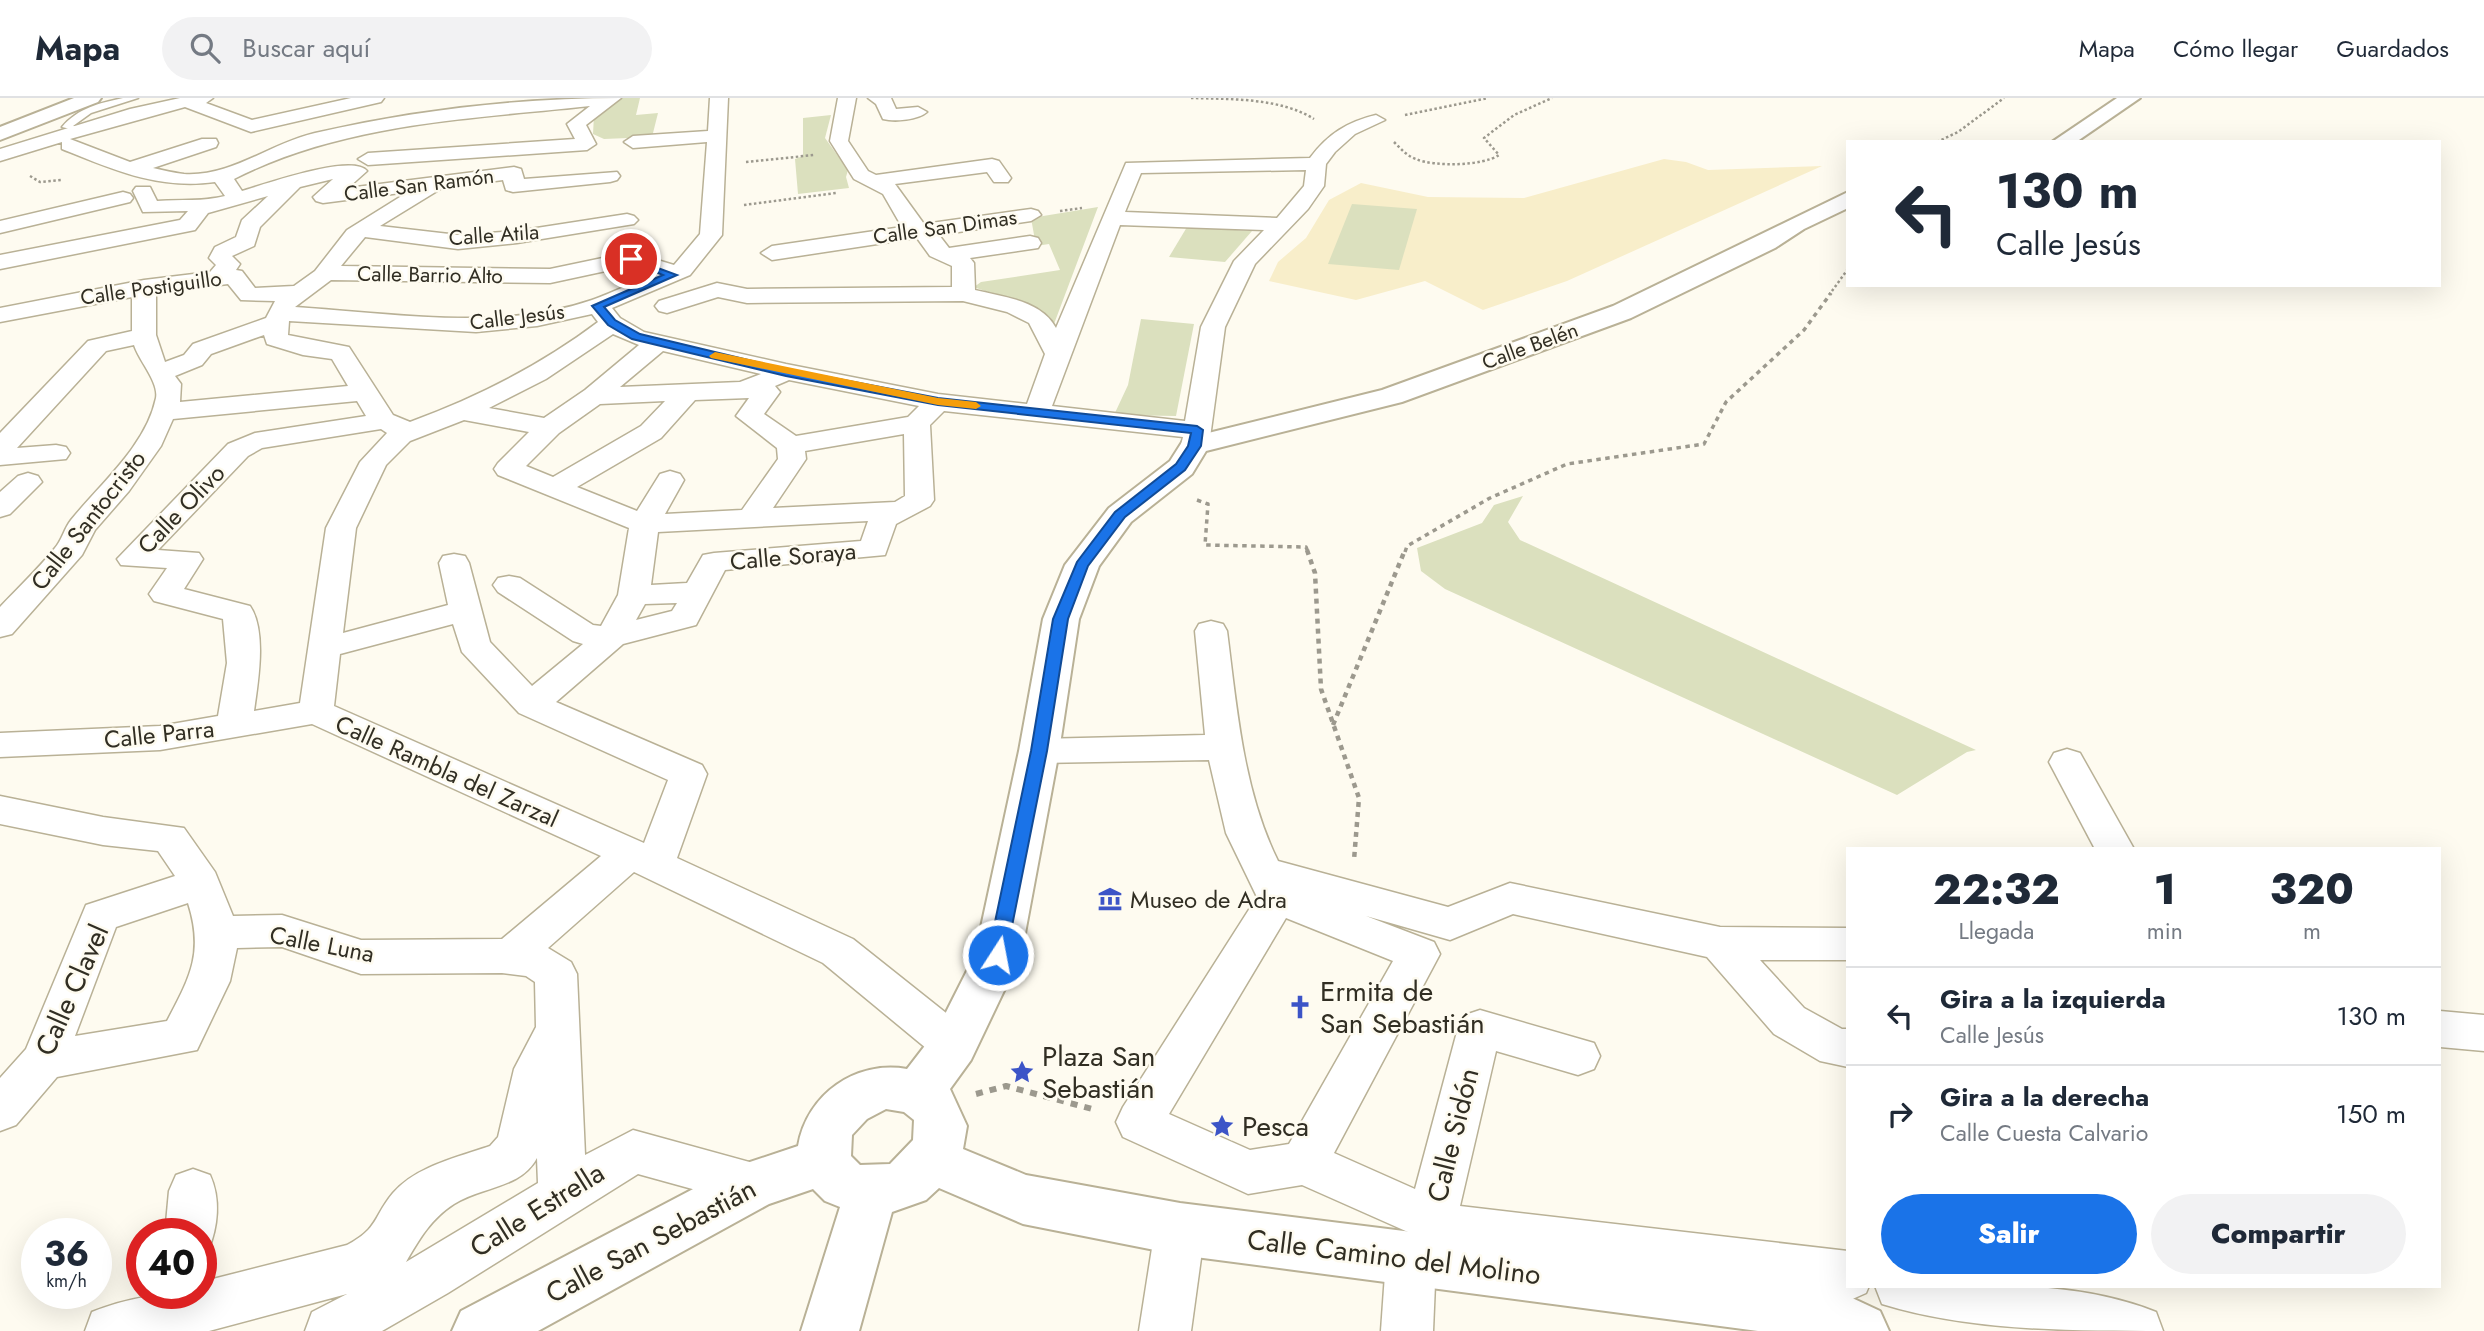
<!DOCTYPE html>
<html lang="es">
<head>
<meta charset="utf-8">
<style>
  body { margin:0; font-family:Jost,sans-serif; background:#f2f2f3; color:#1f2937; height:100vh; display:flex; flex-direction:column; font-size:26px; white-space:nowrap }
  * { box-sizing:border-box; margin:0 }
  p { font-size:23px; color:#747a83 }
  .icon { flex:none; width:38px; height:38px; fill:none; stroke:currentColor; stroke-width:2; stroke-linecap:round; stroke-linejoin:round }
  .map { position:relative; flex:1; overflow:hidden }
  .sheet { position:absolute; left:1846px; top:749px; width:595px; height:441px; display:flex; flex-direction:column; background:#fff; border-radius:0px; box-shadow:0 7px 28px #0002 }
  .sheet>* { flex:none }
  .guide { position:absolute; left:1846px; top:42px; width:595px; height:147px; border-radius:0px; box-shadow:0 7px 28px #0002; background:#fff; color:#1f2937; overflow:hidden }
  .speed { position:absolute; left:21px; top:1120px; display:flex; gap:14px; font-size:35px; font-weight:700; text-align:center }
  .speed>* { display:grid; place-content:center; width:91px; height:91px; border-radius:50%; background:#fff; box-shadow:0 7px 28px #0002; line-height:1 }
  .speed small { font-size:18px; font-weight:400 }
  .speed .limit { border:10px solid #d22; background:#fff; color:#111 }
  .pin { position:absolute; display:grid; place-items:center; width:60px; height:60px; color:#fff; margin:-30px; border:4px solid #fff; border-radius:50%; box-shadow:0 2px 7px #0007 }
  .me { position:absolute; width:77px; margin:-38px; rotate:11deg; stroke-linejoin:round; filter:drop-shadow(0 0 5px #0008) }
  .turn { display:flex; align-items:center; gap:24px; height:147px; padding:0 35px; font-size:32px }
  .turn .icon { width:91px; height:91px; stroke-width:2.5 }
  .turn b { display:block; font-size:49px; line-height:60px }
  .eta { display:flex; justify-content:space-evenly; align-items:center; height:119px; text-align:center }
  .eta b { font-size:42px; font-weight:800; line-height:49px }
  .action { display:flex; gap:14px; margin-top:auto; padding:14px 35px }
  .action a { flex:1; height:80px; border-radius:42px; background:#1a73e8; color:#fff; font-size:28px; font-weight:800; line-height:80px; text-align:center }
  .action a+a { background:#f2f2f3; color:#1f2937 }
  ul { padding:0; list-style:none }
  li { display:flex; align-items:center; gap:21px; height:98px; padding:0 35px; border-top:2px solid #e0e1e3 }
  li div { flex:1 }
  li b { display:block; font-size:26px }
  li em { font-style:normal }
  header { display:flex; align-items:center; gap:42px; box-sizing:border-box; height:98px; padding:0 35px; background:#fff; border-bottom:2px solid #e0e1e3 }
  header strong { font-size:33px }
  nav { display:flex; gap:38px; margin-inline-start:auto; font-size:24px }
  .search { width:490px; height:63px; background:#f2f2f3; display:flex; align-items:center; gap:18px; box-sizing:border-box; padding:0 24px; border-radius:38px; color:#747a83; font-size:26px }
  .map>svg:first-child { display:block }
</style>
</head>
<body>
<header>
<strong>Mapa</strong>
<div class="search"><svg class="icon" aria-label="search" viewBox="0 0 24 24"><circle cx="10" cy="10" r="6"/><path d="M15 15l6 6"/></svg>Buscar aquí</div>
<nav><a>Mapa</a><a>Cómo llegar</a><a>Guardados</a></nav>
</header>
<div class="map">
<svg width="2484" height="1233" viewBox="0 0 2484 1233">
  <rect width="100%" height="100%" fill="#fefbf0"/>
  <polygon fill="#f8eeca" points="1664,61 1686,64 1708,72 1822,68 1567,183 1483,212 1425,183 1356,202 1269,183 1278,164 1306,140 1329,102 1361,85 1428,99 1524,100"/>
  <g fill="#dbe0be">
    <polygon points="619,0 640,0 636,17 658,15 652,39 604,41 593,36 594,17"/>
    <polygon points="831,17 825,40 848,72 846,79 849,90 798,96 795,61 803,58 803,20"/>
    <polygon points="1352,106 1417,111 1399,172 1328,166"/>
    <path d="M 1098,109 L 1054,226 C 1036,201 1000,200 974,189 L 981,184 L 1060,172 L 1049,146 L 1036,148 L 1031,120 Z"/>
    <polygon points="1187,129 1252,133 1225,164 1169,159"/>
    <polygon points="1141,221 1194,226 1176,318 1114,317 1128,287"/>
    <polygon points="1523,398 1508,424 1520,442 1976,652 1967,654 1897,697 1445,491 1421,473 1417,450 1482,425 1494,407"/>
  </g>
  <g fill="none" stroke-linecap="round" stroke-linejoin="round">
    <g stroke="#b9b196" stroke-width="3">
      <path id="lane" d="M 123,0 L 138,0 L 91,15 L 73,28 L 83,30 L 83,34 L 62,29 C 78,10 100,5 123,0 Z"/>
    </g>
    <g stroke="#b9b196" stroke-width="3">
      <g id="street">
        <path d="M 180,0 L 213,0 L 206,5 L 252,22 L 351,0 L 384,0 L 381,4 L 251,34 L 185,9 L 70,41 L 130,64 L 202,41 L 216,41 L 218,45 L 216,49 L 153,70 C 163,72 174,75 184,76 C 231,79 271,45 315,35 C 414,12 520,0 621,0 L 586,27 L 596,46 L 587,52 L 368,67 L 358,61 L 368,55 L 575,41 L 567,26 L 590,8 C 470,21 343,25 234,81 L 242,93 C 263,87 352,55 367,73 L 348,90 L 514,69 L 521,71 L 524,81 L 617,74 L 620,78 L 617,82 L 610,84 L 513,94 L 506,92 L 503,82 L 442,90 L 380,128 L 458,137 L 517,133 L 627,116 L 634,118 L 638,122 L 634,126 L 517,145 L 458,151 L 365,139 L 341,168 L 550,171 L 631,154 L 674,167 L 700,136 L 707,44 L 633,50 L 624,44 L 633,38 L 708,33 L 710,0 L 728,0 L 722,137 L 690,177 L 612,210 L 620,220 L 644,234 L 786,266 L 938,296 L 1027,306 L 1045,256 L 1029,225 L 1007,214 L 963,203 L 747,205 L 718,199 L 667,215 L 659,213 L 655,208 L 659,203 L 717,185 L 747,191 L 952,189 L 952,168 L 930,158 L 917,140 L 772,162 L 761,155 L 772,148 L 902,129 L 883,96 L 854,81 L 830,43 L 838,0 L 856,0 L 848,43 L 868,73 L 876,77 L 992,61 L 999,63 L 1011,80 L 1008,84 L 994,84 L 987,74 L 895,86 L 924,126 L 1031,111 L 1038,113 L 1041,117 L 1031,123 L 939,137 L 949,150 L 1030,138 L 1038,140 L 1041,145 L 1038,150 L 970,160 L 974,165 L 975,192 C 1003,199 1041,202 1056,230 L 1126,65 L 1310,60 C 1328,36 1347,24 1376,17 L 1385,22 L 1355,36 L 1335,54 L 1326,66 L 1324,88 L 1308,111 L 1255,166 L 1225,229 L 1209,347 L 1205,353 L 1185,353 L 1181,347 L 1183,339 L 944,313 L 930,327 L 934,402 L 930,408 L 896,426 L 885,457 L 725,472 L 696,527 L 623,546 L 556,604 L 702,667 L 707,676 L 677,760 L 853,841 L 970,934 L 976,947 L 970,960 L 954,966 L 938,960 L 823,865 L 634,774 L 548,850 L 571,864 L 577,876 L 585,1057 L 633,1032 L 771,1070 L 778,1086 L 771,1102 L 754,1108 L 638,1076 L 448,1195 L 382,1233 L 305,1233 L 312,1214 L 347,1196 L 209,1233 L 85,1233 L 92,1214 C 129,1199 162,1195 201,1195 L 201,1184 L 347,1147 C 379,1130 373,1119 393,1095 C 416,1068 459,1059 490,1048 L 498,1039 L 514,971 L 536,929 L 535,884 L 526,878 L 502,875 L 361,876 L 282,849 L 237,850 L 230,883 L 197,952 L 57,979 L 16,1027 L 0,1033 L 0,980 L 26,951 L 86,807 L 175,778 L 158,753 L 103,747 L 0,726 L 0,698 L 103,719 L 184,730 L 215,774 L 233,818 L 282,817 L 361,842 L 502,841 L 601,758 L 312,626 L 160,652 L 0,659 L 0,635 L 160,628 L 218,618 L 227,565 L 223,521 L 154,503 L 149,496 L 167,470 L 121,467 L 117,461 L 228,346 L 255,335 L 366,318 L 357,303 L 173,321 L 161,348 L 129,393 L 95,432 L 82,457 L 12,536 L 0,539 L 0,509 C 18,490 38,471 55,450 C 62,442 64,431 71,422 C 100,386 146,348 156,300 C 159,284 139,263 134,247 L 106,253 L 17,350 L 56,347 L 66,349 L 70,355 L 66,361 L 0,367 L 0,335 L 88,243 L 132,233 L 132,199 L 0,224 L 0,210 L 144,182 L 210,174 L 216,167 L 209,160 L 215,149 L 236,139 L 242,122 L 268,98 L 208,115 L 195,132 L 0,171 L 0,157 L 180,122 L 188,113 L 143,114 L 133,93 L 136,89 L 150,89 L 157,103 C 181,101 203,104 225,98 L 215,84 C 159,92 114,72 62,51 L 62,44 L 0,63 L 0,51 L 130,11 ZM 1306,72 L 1304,88 L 1277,120 L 1125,114 L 1141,75 ZM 333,81 L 313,99 L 316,103 L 323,105 L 408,94 L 347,132 L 315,173 L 294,188 L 255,190 L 242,173 L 236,172 L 240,166 L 232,158 L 254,148 L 260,129 L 300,89 ZM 1120,127 L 1264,132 L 1234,163 L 1201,229 L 1185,323 L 1052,308 ZM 629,168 L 651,177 C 632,185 612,195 592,202 C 499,234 391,215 295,209 L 331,182 L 550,185 ZM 228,186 L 241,202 L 275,203 L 266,220 L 193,246 L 184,257 L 165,264 L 156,237 L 156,195 ZM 592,216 L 598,224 C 541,267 478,299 410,324 L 393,317 L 349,249 L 288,237 L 289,223 L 476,234 L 537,228 ZM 613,236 L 639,247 L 585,292 L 544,320 L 489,310 L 546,281 ZM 264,237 L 267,246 L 303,257 L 332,261 L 348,288 L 180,304 L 181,286 L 175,278 L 202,267 L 211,256 ZM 663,253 L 761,276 L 740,284 L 620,289 ZM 789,282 L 919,308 L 908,319 L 796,338 L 764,316 L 780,294 L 775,288 ZM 749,300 L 736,318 L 777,350 L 778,361 L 742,412 L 665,416 L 684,382 L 680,376 L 670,373 L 660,376 L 637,413 L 577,389 L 661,340 L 695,302 ZM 665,303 L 641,328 L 553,379 L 526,368 L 559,335 L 600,306 ZM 464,322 L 529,334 L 498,365 L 494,371 L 498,377 L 629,430 L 618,497 L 601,528 L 593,527 L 520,480 L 509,478 L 498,480 L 493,487 L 498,494 L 573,543 L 583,546 L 532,588 L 490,544 L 469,465 L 465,458 L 454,456 L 443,458 L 439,465 L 448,507 L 343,535 L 356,430 L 386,367 L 410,343 ZM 381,331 L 387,335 L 360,364 L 326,430 L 300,605 L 254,613 C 258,584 267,533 250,508 L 184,491 L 203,461 L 199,455 L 158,452 L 248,358 L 262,350 ZM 904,336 L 905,398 L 895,404 L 773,410 L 806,361 L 805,353 ZM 868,423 L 861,443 L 714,455 L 703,457 L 687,485 L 651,487 L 658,434 ZM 677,505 L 672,513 L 636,522 L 645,506 ZM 453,526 L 462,554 L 519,615 L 668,682 L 644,745 L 334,608 L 340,556 ZM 188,805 C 204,855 190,879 167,923 L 75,938 L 116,829 ZM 537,1060 L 538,1085 L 406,1164 C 420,1140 431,1121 454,1106 C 482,1088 520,1091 537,1060 Z"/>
        <path d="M 868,0 L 891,0 L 896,11 L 918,9 L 927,14 C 918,22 895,24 883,21 L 876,6 Z"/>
        <polygon points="123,94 130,96 133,100 130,104 0,135 0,123"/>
        <polygon points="28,375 38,378 42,384 10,416 0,419 0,394 18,378"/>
        <path d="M 1211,523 L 1223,526 L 1227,533 C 1237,611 1243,692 1278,763 L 1448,809 L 1510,785 L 1720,829 L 1848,830 L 1848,862 L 1760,862 L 1804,910 L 1842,931 L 1848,931 L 1848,969 L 1820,963 L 1774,936 L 1707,859 L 1513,816 L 1450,842 L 1366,818 L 1434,844 L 1440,856 L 1334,1055 L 1415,1091 L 1458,930 L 1465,917 L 1480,912 L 1594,945 L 1600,958 L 1594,971 L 1578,977 L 1496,953 L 1460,1108 L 1848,1153 L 1848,1188 L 1869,1188 L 1866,1195 L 1848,1203 L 1453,1154 L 1302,1087 L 1248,1096 L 1123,1039 L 1116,1024 L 1123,1009 L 1257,799 L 1226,735 L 1209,662 L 1039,665 L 1026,662 L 1021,653 L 1026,644 L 1039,641 L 1205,637 L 1195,533 L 1199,526 ZM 1286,820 L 1393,863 L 1289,1046 L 1250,1052 L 1169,1016 Z"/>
        <polygon points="2067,651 2080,655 2134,751 2095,751 2049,664 2054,655"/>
        <polygon points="2440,913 2484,917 2484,953 2440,949"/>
        <path d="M 193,1071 L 210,1077 C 221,1101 218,1129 208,1153 L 201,1155 L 201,1136 L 165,1136 L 169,1093 L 176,1077 Z"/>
        <polygon points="1180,1108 1197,1114 1205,1131 1191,1233 1139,1233 1155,1131 1163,1114"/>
        <polygon points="1411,1138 1429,1145 1436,1162 1433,1233 1381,1233 1386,1162 1393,1145"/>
        <path d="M 1875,1188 C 1965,1188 2070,1179 2156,1214 L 2163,1233 C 2070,1233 1970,1233 1882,1206 Z"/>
      </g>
    </g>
    <g stroke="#b9b196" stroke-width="4">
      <g id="secondary">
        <polygon points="74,0 101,0 98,4 0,42 0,29"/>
        <polygon points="2117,0 2140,0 2076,44 2052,44"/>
        <path d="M 1848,94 L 1848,110 L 1804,131 L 1775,150 L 1631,220 L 1402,304 L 1206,353 L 1192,376 L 1131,424 L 1099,468 L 1079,521 L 1059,653 L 1021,857 L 971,962 L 950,991 L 967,1028 L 963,1051 L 1026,1077 L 1180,1105 L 1820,1185 L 1880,1213 L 1889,1233 L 1758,1233 L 1180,1157 L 1023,1126 L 939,1090 L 926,1102 L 892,1114 L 859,1233 L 801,1233 L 840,1109 L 825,1103 L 813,1091 L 769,1106 L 538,1233 L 452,1233 L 461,1213 L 735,1069 L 798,1048 C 807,996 856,962 907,971 L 937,932 L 975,857 L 1019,653 L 1043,521 L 1065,467 L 1109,410 L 1170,363 L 1184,341 L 1382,292 L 1613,208 ZM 886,1011 L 904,1014 L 914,1022 L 913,1042 L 890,1066 L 860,1067 L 851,1058 L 852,1037 L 867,1021 Z"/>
      </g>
    </g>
    <g stroke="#9c998e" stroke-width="2.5" stroke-dasharray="2.5 2.5" stroke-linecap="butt">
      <path d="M 1191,0 C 1230,1 1281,0 1314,21"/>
      <polyline points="1405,17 1488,0"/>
      <path d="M 1394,44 C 1401,51 1407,58 1416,61 C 1434,69 1483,68 1499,57 L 1484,40 L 1514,17 L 1552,0"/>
      <polyline points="1937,44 1958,34 2004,0"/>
      <polyline points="746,64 814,57"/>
      <polyline points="30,78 40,84 62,82"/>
      <polyline points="744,107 836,95"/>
      <polyline points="1060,113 1082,110"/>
      <polyline points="1829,197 1848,171"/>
    </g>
    <g stroke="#9c998e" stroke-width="3.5" stroke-dasharray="4.5 4.5" stroke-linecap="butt">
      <polyline points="1197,402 1208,406 1205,447 1306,449 1308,454"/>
      <polyline points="1405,454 1407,448 1490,400 1567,366 1704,346 1726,304 1804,232 1831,195"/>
    </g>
    <g stroke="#9c998e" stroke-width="4.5" stroke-dasharray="5 5" stroke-linecap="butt">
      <polyline points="1307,452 1315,475 1321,591 1359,700 1354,762"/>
      <polyline points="1333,627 1405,452"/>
    </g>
    <polyline stroke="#9c998e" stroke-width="6" stroke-dasharray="7 7" stroke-linecap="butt" points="976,996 1006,988 1096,1012"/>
    <use href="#lane" fill="#fff" fill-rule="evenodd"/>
    <use href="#street" fill="#fff" fill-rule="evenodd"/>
    <use href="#secondary" fill="#fff" fill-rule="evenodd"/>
  </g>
  <polygon fill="#1a73e8" stroke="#114b97" stroke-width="2" points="628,159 677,177 604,209 615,222 640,236 786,271 938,300 1197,328 1203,332 1201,348 1185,372 1125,419 1088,468 1068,521 1047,653 1005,863 991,863 988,857 1031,653 1053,521 1077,464 1115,414 1176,366 1188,348 1191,335 938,307 786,278 632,241 608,227 592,208 663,177 628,163"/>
  <polygon fill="#f59e0b" points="715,254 938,300 976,304 981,308 976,311 938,307 711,260 709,258"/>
  <defs>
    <g id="museum-bare" transform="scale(1.89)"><path d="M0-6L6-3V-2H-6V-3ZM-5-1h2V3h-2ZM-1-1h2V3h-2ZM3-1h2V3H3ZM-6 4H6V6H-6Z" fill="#3c54c7" stroke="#fefbf0" stroke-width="2.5" paint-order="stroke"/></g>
    <g id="church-bare" transform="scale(1.89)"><path d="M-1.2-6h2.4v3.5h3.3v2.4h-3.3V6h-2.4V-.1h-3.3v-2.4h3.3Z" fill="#3c54c7" stroke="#fefbf0" stroke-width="2.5" paint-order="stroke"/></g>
    <g id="sight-bare" transform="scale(1.89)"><path d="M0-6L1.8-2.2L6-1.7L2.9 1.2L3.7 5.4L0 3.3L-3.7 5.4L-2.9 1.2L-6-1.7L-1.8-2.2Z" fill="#3c54c7" stroke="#fefbf0" stroke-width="2.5" paint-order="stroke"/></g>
  </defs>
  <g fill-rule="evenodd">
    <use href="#museum-bare" x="1110" y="801"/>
    <use href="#church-bare" x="1300" y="909"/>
    <use href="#sight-bare" x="1022" y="974"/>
    <use href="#sight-bare" x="1222" y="1028"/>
  </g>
  <g text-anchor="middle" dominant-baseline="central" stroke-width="5" stroke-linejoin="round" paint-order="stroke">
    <g font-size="21" fill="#312e23" stroke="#fefbf0">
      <text transform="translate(419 87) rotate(-7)">Calle San Ramón</text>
      <text transform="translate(945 129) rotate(-8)">Calle San Dimas</text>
      <text transform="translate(494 137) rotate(-4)">Calle Atila</text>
      <text transform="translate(430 177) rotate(1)">Calle Barrio Alto</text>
      <text transform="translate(151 190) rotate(-8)">Calle Postiguillo</text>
      <text transform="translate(517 219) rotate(-7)">Calle Jesús</text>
      <text transform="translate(1530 248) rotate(-20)">Calle Belén</text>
    </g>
    <g font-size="24" fill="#312e23" stroke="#fefbf0">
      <text transform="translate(181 411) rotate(-46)">Calle Olivo</text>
      <text transform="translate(88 422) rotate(-52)">Calle Santocristo</text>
      <text transform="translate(793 458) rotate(-5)">Calle Soraya</text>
      <text transform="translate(159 636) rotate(-6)">Calle Parra</text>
      <text transform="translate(447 673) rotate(24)">Calle Rambla del Zarzal</text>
      <text transform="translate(322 846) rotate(11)">Calle Luna</text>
    </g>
    <g font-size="24" fill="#312e23" stroke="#fefbf0" text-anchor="start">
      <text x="1130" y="801">Museo de Adra</text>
    </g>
    <g font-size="28" fill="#312e23" stroke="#fefbf0">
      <text transform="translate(72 892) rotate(-66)">Calle Clavel</text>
      <text transform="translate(1453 1037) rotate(-76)">Calle Sidón</text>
      <text transform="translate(537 1112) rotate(-32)">Calle Estrella</text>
      <text transform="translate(651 1143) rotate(-28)">Calle San Sebastián</text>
      <text transform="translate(1394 1159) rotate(7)">Calle Camino del Molino</text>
    </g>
    <g font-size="28" fill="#312e23" stroke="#fefbf0" text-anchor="start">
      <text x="1320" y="893">Ermita de<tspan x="1320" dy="32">San Sebastián</tspan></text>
      <text x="1042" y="958">Plaza San<tspan x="1042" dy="32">Sebastián</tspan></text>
      <text x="1242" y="1028">Pesca</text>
    </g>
  </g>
</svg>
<div class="speed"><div>36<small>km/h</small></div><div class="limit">40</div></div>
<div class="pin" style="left:631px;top:161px;background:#d93025"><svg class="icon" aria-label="arrive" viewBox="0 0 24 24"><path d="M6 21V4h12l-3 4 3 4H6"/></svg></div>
<svg class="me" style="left:998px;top:857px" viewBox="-20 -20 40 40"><circle r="17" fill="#1a73e8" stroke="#fff" stroke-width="3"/><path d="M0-11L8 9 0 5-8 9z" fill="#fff"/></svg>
<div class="guide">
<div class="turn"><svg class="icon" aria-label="left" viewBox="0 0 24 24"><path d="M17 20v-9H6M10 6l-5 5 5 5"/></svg><div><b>130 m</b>Calle Jesús</div></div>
</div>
<section class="sheet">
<div class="eta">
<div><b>22:32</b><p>Llegada</p></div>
<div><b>1</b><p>min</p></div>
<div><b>320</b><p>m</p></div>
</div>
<ul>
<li><svg class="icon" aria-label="left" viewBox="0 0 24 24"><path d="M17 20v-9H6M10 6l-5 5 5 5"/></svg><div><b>Gira a la izquierda</b><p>Calle Jesús</p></div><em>130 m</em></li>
<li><svg class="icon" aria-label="right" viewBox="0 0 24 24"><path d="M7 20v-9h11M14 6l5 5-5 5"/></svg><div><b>Gira a la derecha</b><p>Calle Cuesta Calvario</p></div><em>150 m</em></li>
</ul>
<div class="action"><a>Salir</a><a>Compartir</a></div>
</section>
</div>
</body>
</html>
